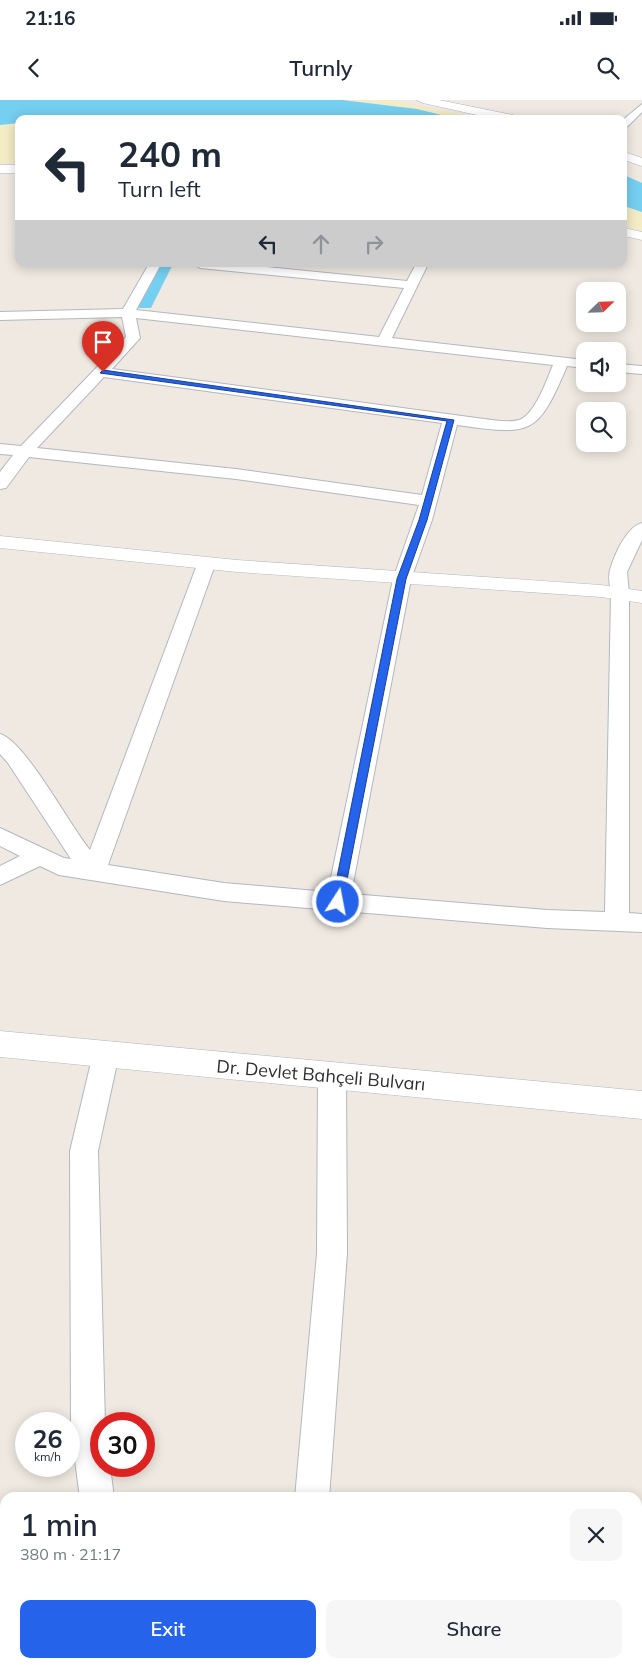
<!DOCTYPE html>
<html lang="en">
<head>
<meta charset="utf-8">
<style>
  body { margin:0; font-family:Mulish,sans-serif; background:#f6f6f7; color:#1f2937; height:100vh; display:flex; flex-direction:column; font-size:19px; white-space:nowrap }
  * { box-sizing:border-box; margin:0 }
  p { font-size:16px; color:#747a83 }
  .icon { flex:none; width:28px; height:28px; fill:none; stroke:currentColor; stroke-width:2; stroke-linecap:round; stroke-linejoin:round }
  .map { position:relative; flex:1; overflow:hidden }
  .details { position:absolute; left:0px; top:1392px; width:642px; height:176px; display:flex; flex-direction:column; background:#fff; border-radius:15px 15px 0 0; box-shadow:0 2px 12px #0003 }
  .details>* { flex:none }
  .top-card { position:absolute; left:15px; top:15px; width:612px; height:152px; border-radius:10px; box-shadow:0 2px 12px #0003; background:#fff; color:#1f2937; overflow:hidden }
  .needle { width:32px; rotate:67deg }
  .tools { position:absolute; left:576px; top:182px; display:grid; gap:10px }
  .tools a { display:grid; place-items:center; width:50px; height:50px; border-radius:10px; background:#fff; box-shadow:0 2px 12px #0003; font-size:25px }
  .speed { position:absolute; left:15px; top:1312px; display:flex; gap:10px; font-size:25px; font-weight:700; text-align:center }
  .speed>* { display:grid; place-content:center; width:65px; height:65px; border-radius:50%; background:#fff; box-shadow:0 2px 12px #0003; line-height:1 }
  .speed small { font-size:12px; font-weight:400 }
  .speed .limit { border:8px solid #d22; background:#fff; color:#111 }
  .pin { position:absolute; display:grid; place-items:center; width:42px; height:42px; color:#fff; margin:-51px -21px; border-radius:50% 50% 50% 0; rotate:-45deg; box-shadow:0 0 5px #0007 }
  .pin .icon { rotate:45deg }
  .me { position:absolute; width:55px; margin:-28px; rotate:11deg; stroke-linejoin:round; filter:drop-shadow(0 0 4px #0008) }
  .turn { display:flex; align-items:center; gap:18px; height:105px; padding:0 20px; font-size:22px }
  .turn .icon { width:65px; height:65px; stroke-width:2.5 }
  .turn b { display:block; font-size:35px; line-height:42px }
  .lanes { display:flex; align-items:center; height:48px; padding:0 20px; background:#0003; justify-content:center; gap:25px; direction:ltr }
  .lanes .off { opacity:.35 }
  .round { display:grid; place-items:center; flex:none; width:52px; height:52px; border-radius:10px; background:#f6f6f7 }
  .head { display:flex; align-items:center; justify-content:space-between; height:85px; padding:0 20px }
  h1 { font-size:30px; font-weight:600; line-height:38px }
  .action { display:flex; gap:10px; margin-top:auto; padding:10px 20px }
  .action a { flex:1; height:58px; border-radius:10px; background:#2563eb; color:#fff; font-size:20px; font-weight:600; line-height:58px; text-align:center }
  .action a+a { background:#f6f6f7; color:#1f2937 }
  .status { display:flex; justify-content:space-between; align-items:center; height:35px; padding:0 25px; background:#fff; direction:ltr }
  .status svg { height:14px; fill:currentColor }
  header { display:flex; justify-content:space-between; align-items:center; height:65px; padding:0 20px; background:#fff; font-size:22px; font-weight:600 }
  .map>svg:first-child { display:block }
</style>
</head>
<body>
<div class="status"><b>21:16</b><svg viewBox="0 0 49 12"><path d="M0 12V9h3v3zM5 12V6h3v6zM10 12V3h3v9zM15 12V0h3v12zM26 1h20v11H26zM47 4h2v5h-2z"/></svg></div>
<header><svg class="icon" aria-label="back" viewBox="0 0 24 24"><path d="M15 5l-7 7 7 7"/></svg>Turnly<svg class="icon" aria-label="search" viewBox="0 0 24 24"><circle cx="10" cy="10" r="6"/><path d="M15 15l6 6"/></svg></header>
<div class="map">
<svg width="642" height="1568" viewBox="0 0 642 1568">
  <rect width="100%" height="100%" fill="#efe9e1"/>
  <g fill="#f3ecc5">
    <polygon points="342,0 387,0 485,19 458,19 417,9"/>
    <polygon points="19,23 19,64 0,63 0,25"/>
    <polygon points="624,106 642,112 642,131 624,127"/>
  </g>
  <g fill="#75cff0">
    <polygon points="0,0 342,0 417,9 458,19 19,19 19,23 0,25"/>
    <polygon points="624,75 642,83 642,112 624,106"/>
    <polygon points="162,164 173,164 151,208 135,208"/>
  </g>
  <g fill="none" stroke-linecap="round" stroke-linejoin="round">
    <g stroke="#b4b7c1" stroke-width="2">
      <g id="minor">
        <polygon points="642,4 642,12 628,26 624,27 624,19"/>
        <path d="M 149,164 L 161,164 L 136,210 L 379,237 L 404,188 L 200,168 L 194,164 L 236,164 L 407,181 L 416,164 L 428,164 L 392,238 L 585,260 L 585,268 L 567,266 C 537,337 531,335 457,325 L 432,420 L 411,479 L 351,794 L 547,810 L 605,812 L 611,494 C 610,487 608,477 610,470 C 614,456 626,427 642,423 L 642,440 L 627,472 L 629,494 L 629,813 L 642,814 L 642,832 L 547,828 L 224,801 L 59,775 L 40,766 L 0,785 L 0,766 L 20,756 L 0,746 L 0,728 L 64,758 L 71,759 L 8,663 L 0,654 L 0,634 C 25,641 70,726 90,750 L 198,462 L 201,458 L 213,458 L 216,462 L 108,765 L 224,783 L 328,792 L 393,479 L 419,405 L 236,379 L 29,357 L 6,388 L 0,389 L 0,372 L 13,355 L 0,354 L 0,344 L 21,346 L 126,237 L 122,217 L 0,220 L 0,212 L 123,209 ZM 136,218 L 553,265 C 547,279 535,315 519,320 C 509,323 495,320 484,319 L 112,269 L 140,238 ZM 104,277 L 442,323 L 422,395 L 236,369 L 37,348 Z"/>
        <polygon points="618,264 642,266 642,274 618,272"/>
        <polygon points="106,943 115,946 119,954 98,1051 105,1324 101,1324 101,1366 110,1366 114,1398 80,1398 71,1330 70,1051 93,954 97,946"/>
        <polygon points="332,964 342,968 346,976 347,1153 329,1398 295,1398 317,1153 318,976 322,968"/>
        <rect x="99" y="1564" width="38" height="4"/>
      </g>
    </g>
    <g stroke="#b4b7c1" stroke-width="1">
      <g id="tertiary">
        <polygon points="417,0 439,0 513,15 519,19 495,19 423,3"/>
        <polygon points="624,52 642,58 642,66 624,60"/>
        <rect x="0" y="65" width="19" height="8"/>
        <polygon points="624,128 642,132 642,140 624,136"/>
        <polygon points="0,436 237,460 601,485 642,491 642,503 601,497 237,472 0,448"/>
      </g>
    </g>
    <g stroke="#b4b7c1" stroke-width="1">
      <polygon id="secondary" points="0,931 642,991 642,1019 0,957"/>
    </g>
    <use href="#minor" fill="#fff" fill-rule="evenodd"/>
    <use href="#tertiary" fill="#fff" fill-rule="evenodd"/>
    <use href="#secondary" fill="#fff" fill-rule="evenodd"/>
  </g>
  <polygon fill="#2563eb" stroke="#184099" points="103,270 454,320 427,420 406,479 342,805 334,805 332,802 397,479 419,420 447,321 100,273"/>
  <g text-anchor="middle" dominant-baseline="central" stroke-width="5" stroke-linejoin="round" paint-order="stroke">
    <g font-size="18" fill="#2e2e2e" stroke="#fff">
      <text transform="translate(321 975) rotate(5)">Dr. Devlet Bahçeli Bulvarı</text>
    </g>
  </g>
</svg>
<div class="tools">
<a><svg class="needle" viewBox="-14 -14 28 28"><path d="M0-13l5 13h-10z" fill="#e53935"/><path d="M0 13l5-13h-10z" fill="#747a83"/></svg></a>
<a><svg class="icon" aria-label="sound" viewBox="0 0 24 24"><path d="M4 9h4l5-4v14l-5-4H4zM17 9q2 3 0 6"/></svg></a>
<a><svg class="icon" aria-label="search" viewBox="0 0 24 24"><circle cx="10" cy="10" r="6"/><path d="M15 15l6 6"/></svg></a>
</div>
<div class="speed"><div>26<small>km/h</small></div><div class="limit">30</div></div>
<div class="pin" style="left:103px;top:272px;background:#d93025"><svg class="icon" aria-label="arrive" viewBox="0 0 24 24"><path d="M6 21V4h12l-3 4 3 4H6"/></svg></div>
<svg class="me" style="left:338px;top:802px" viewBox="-20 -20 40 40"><circle r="17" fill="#2563eb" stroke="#fff" stroke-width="3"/><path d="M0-11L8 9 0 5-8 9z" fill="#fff"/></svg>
<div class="top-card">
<div class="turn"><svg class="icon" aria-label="left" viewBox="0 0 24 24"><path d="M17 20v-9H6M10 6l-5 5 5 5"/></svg><div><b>240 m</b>Turn left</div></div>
<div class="lanes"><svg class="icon" aria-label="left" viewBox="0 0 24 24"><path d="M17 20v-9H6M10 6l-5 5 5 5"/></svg><svg class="icon off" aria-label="ahead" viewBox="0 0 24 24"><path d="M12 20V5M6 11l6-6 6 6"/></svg><svg class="icon off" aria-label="right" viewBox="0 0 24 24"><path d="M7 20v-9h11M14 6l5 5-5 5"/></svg></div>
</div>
<section class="details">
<div class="head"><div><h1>1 min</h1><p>380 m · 21:17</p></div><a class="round"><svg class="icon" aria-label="close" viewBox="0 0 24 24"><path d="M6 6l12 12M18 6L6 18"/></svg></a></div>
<div class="action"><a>Exit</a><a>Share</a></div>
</section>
</div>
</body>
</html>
